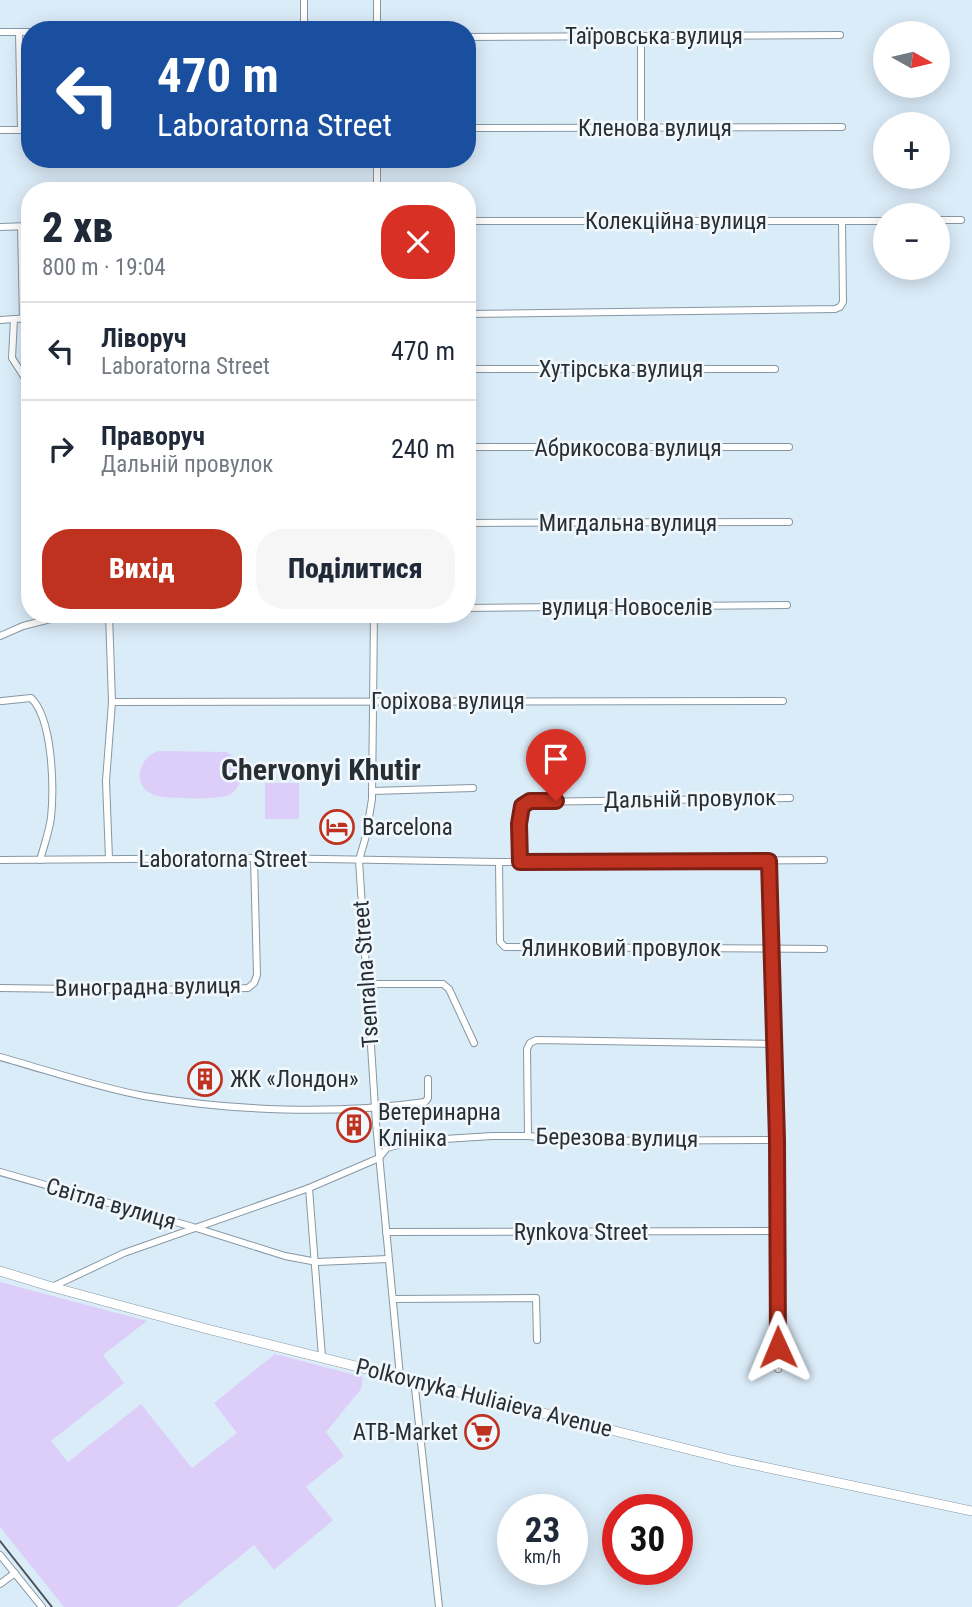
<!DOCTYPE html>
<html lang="uk">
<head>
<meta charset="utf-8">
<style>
  body { margin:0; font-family:"Roboto Condensed",sans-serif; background:#f6f6f7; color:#1f2937; height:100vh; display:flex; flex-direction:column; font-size:26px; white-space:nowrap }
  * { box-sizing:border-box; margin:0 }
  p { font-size:23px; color:#747a83 }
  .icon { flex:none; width:38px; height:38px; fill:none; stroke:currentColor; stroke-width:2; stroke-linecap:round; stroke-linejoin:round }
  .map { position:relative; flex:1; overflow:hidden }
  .details { position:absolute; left:21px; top:182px; width:455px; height:441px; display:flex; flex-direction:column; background:#fff; border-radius:28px; box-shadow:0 4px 18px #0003 }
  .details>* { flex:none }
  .guide { position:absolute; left:21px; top:21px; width:455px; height:147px; border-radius:28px; box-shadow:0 4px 18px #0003; background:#1a4fa0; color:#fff; overflow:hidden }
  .needle { width:46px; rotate:98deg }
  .buttons { position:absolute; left:873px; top:21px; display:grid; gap:14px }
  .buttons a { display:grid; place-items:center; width:77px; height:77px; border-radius:50%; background:#fff; box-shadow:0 4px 18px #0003; font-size:35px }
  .speed { position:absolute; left:497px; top:1494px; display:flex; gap:14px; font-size:35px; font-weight:700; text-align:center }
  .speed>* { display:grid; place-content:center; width:91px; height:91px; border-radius:50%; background:#fff; box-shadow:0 4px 18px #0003; line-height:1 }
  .speed small { font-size:18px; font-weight:400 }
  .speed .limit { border:10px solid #d22; background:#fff; color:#111 }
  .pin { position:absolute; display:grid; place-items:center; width:60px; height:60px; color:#fff; margin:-72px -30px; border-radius:50% 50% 50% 0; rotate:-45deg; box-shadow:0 0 7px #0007 }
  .pin .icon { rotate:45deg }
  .me { position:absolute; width:77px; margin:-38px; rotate:359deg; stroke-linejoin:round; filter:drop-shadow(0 0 5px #0008) }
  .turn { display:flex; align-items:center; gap:24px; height:147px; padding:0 21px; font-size:32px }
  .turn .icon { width:91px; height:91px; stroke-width:2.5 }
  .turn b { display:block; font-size:49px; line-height:60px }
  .round { display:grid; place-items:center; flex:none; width:74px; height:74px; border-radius:28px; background:#f6f6f7 }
  .summary { display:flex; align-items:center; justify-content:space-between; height:119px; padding:0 21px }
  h1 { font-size:42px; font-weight:800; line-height:52px }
  .button { display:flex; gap:14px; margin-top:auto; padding:14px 21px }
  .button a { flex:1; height:80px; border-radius:28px; background:#bf3220; color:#fff; font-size:28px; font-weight:800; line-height:80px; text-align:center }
  .button a+a { background:#f6f6f7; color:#1f2937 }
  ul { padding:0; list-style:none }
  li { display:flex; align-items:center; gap:21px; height:98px; padding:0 21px; border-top:2px solid #e0e1e3 }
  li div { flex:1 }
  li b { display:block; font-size:26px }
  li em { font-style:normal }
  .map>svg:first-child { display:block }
</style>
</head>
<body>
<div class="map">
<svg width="972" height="1607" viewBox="0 0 972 1607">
  <rect width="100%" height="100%" fill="#dbecf9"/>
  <g fill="#dccef9">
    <path d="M 159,751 L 226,752 C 236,757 243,766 241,778 C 240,785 235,792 229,795 C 219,800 164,799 154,795 C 131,786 138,757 159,751 Z"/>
    <rect x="265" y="783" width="34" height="36"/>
    <polygon points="0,1282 147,1321 103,1355 124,1383 51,1441 68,1462 141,1404 192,1468 237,1433 214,1403 275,1354 363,1377 361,1389 326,1432 344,1456 306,1487 333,1520 274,1570 254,1545 177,1607 64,1607 0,1527"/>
  </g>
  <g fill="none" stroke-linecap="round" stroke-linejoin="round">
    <g stroke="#8797a3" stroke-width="8">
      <g id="street">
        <polyline points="304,30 304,0"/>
        <polyline points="377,30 377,0"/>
        <polyline points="0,32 30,32"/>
        <polyline points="19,32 21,130"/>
        <polyline points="467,37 840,35"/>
        <polyline points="467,128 842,127"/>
        <polyline points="641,129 641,36"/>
        <polyline points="0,130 30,130"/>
        <polyline points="377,191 377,159"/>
        <polyline points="938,220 961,220"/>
        <polyline points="467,221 886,221"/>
        <polyline points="0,227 30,226"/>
        <polyline points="21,227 23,319"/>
        <polyline points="467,314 835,309 840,307 843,302 842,221"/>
        <polyline points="14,319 12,358 30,386"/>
        <polyline points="0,320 30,318"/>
        <polyline points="467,369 775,369"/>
        <polyline points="467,447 789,447"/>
        <polyline points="467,523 789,522"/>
        <polyline points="467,608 787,605"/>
        <polyline points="374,614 372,799 366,836 359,860 376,1123 400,1376"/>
        <polyline points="0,636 23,626 70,614"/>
        <path d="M 2,701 L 31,698 C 53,719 54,788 51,818 C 49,832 44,846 40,860"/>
        <polyline points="112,702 783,701"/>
        <polyline points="372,791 473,788"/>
        <polyline points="109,859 106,781 112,702 109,614"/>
        <polyline points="0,860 264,858 499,862 824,860"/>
        <polyline points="769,861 777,1140 778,1369"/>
        <polyline points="499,862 500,942 505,947 824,949"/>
        <polyline points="520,862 520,809 527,802 790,798"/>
        <polyline points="366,984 443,984 449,989 474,1043"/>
        <polyline points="0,988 148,990 248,988 254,983 257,975 254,859"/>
        <path d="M 0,1057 C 47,1070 96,1087 144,1096 C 234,1111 334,1115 425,1102 L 428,1098 L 428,1079"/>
        <polyline points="528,1136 527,1049 530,1043 536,1040 773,1044"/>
        <polyline points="0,1172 193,1227 285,1256 317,1262 388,1259"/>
        <polyline points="309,1188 322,1357"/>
        <polyline points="386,1232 777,1231"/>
        <polyline points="52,1287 124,1253 309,1188 379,1158 387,1148 413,1141 492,1136 528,1136 579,1141 777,1140"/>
        <polyline points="393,1299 536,1298 537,1340"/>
        <polyline points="414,1379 439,1607"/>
        <polyline points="0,1555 42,1607"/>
        <polyline points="0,1584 15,1573"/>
      </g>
    </g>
    <g stroke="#8797a3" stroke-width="10">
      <polyline id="secondary" points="0,1271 52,1287 211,1330 731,1460 972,1511"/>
    </g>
    <use href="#street" stroke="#fff" stroke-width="6"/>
    <use href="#secondary" stroke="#fff" stroke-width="9"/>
    <polyline stroke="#495158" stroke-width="2" points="0,1541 52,1607"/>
  </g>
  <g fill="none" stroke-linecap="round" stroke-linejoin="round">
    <g stroke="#7c2015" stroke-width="18">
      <polyline id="route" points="556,801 530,801 522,806 519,824 520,862 769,861 777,1140 778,1347"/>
    </g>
    <use href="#route" stroke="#bf3220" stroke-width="12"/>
  </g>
  <defs>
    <g id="hotel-ring" transform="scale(1.75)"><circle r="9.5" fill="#f1f8fd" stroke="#bf3220" stroke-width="1.5"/><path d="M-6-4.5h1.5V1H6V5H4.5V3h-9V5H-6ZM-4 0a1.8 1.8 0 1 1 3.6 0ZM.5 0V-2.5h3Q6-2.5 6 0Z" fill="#bf3220"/></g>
    <g id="building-ring" transform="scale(1.75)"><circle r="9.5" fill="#f1f8fd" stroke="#bf3220" stroke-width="1.5"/><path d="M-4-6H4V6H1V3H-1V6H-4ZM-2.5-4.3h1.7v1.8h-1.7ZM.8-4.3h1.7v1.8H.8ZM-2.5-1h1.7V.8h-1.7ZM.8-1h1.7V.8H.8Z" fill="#bf3220"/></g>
    <g id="supermarket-ring" transform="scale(1.75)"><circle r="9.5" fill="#f1f8fd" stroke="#bf3220" stroke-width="1.5"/><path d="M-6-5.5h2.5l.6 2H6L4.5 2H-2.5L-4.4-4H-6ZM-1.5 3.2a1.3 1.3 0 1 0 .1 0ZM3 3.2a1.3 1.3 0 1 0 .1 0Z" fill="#bf3220"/></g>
  </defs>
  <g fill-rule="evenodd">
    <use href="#hotel-ring" x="337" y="827"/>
    <use href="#building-ring" x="205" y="1079"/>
    <use href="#building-ring" x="354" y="1125"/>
    <use href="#supermarket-ring" x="482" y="1432"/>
  </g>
  <g text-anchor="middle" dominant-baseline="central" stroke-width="5" stroke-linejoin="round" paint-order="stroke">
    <g font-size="23" fill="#282f34" stroke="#f1f8fd">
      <text x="654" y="36">Таїровська вулиця</text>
      <text x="655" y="128">Кленова вулиця</text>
      <text x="676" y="221">Колекційна вулиця</text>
      <text x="621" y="369">Хутірська вулиця</text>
      <text x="628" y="448">Абрикосова вулиця</text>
      <text x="628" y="523">Мигдальна вулиця</text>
      <text x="627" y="607">вулиця Новоселів</text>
      <text x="448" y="701">Горіхова вулиця</text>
      <text transform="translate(690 799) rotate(-1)">Дальній провулок</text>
      <text x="223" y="859">Laboratorna Street</text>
      <text x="621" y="948">Ялинковий провулок</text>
      <text transform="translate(366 974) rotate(-94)">Tsenralna Street</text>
      <text transform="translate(148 987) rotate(-1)">Виноградна вулиця</text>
      <text transform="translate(617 1138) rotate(1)">Березова вулиця</text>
      <text transform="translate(111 1204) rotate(16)">Світла вулиця</text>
      <text x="581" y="1232">Rynkova Street</text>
      <text transform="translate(484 1398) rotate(14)">Polkovnyka Huliaieva Avenue</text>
    </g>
    <g font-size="23" fill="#282f34" stroke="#f1f8fd" text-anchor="start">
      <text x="362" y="827">Barcelona</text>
      <text x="230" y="1079">ЖК «Лондон»</text>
      <text x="378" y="1112">Ветеринарна<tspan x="378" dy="26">Клініка</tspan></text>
      <text x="458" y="1432" text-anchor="end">ATB-Market</text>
    </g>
    <g font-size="30" font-weight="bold" fill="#282f34" stroke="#f1f8fd">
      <text x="321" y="769">Chervonyi Khutir</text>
    </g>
  </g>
</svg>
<div class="buttons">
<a><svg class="needle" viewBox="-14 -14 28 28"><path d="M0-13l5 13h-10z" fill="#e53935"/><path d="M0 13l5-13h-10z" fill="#747a83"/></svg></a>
<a>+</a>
<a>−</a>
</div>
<div class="speed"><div>23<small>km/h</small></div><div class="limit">30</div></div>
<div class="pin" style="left:556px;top:801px;background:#d93025"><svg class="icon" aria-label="arrive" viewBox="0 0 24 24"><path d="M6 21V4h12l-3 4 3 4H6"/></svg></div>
<svg class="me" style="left:778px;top:1347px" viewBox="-20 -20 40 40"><path d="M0-17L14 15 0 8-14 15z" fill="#bf3220" stroke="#fff" stroke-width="4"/></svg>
<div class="guide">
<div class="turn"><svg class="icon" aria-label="left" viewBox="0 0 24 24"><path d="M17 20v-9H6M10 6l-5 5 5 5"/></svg><div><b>470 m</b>Laboratorna Street</div></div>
</div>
<section class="details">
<div class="summary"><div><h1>2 хв</h1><p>800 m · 19:04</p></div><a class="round" style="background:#d93025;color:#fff"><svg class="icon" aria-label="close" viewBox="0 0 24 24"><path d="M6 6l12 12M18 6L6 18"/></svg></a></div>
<ul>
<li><svg class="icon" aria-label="left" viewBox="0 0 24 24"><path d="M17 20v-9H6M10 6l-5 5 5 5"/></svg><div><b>Ліворуч</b><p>Laboratorna Street</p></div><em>470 m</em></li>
<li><svg class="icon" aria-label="right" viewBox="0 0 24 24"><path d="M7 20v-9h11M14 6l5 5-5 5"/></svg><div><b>Праворуч</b><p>Дальній провулок</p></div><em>240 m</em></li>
</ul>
<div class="button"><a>Вихід</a><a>Поділитися</a></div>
</section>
</div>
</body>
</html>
